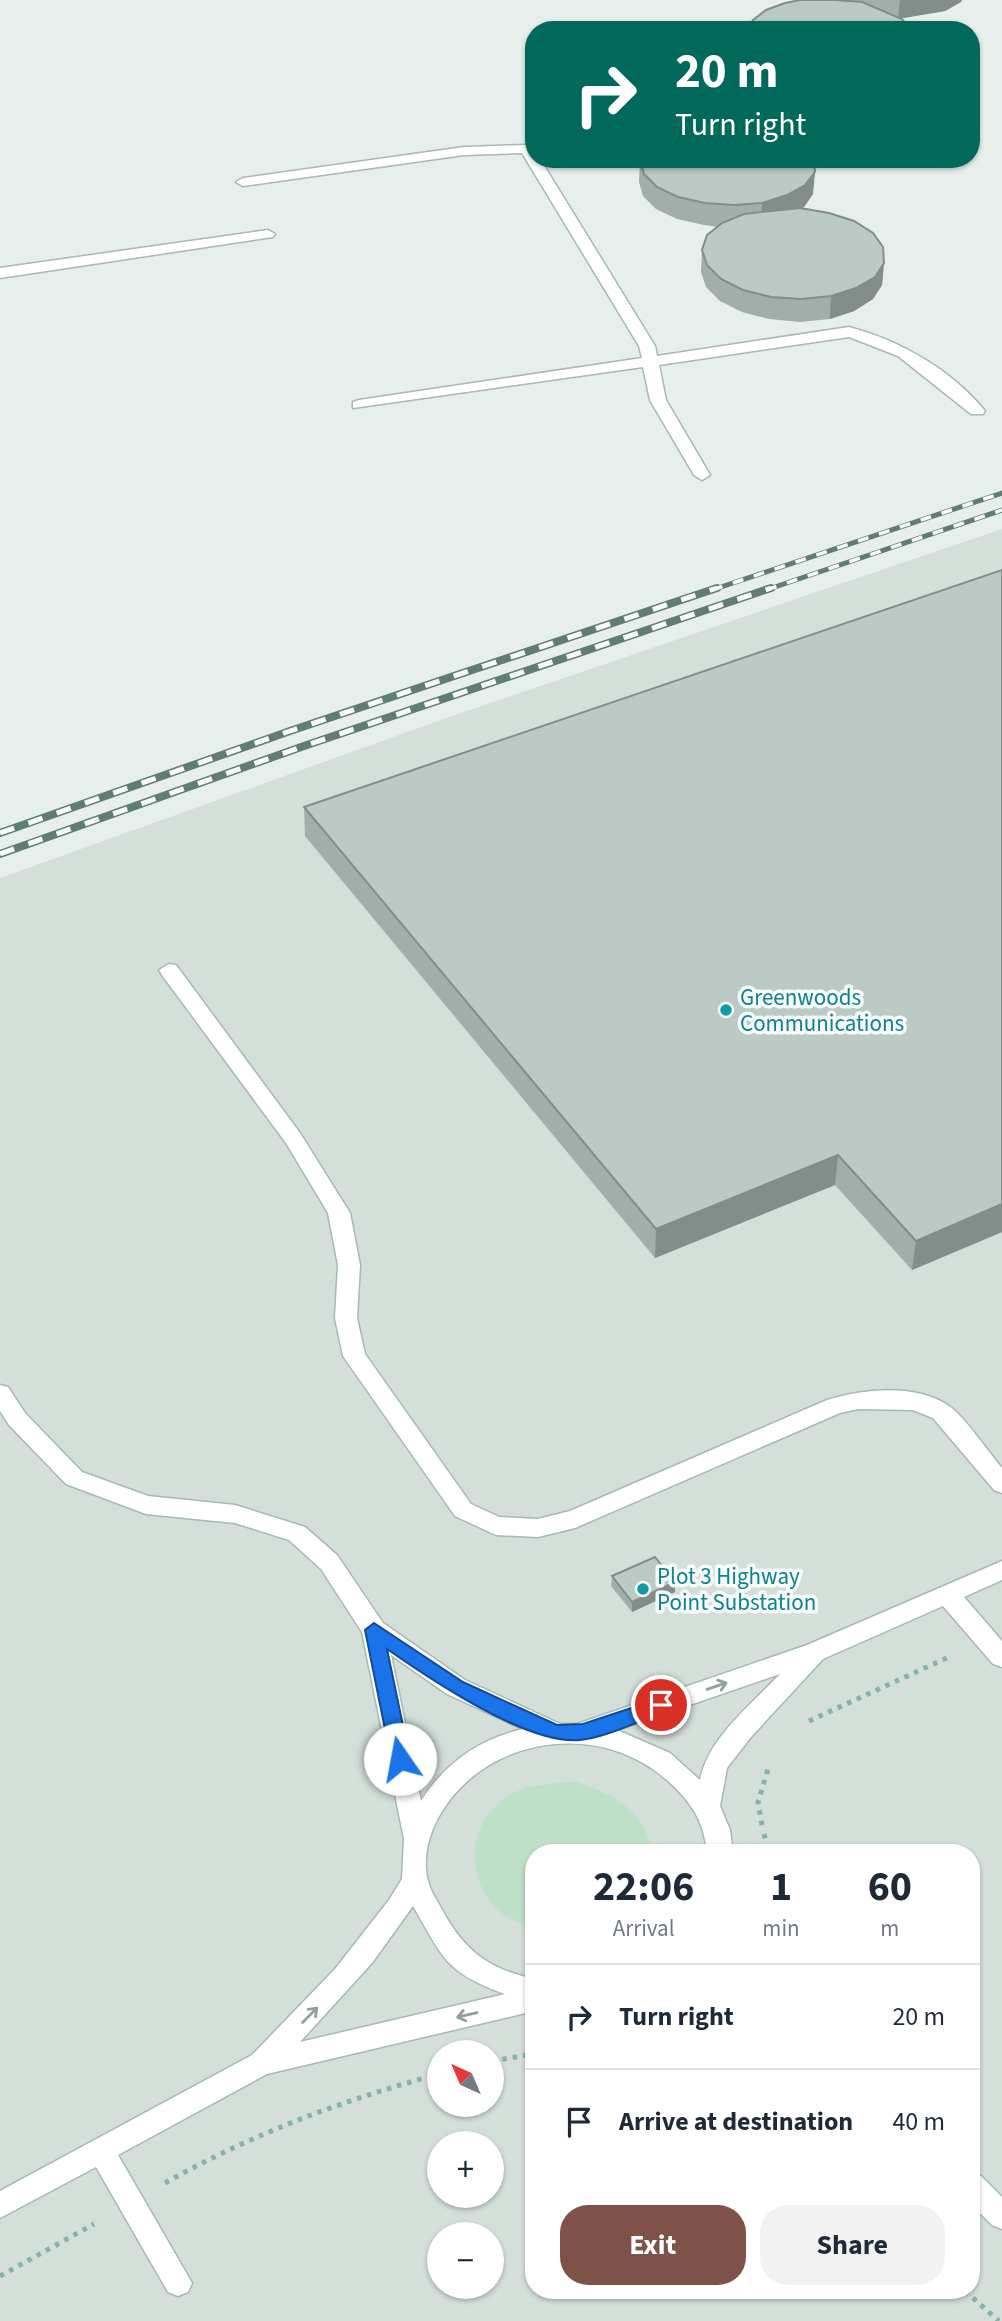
<!DOCTYPE html>
<html lang="en">
<head>
<meta charset="utf-8">
<style>
  body { margin:0; font-family:"Source Sans 3",sans-serif; background:#f2f2f3; color:#1f2937; height:100vh; display:flex; flex-direction:column; font-size:26px; white-space:nowrap }
  * { box-sizing:border-box; margin:0 }
  p { font-size:23px; color:#747a83 }
  .icon { flex:none; width:38px; height:38px; fill:none; stroke:currentColor; stroke-width:2; stroke-linecap:round; stroke-linejoin:round }
  .map { position:relative; flex:1; overflow:hidden }
  .sheet { position:absolute; left:525px; top:1844px; width:455px; height:455px; display:flex; flex-direction:column; background:#fff; border-radius:28px; box-shadow:0 2px 5px #0004 }
  .sheet>* { flex:none }
  .top-card { position:absolute; left:525px; top:21px; width:455px; height:147px; border-radius:28px; box-shadow:0 2px 5px #0004; background:#00695c; color:#fff; overflow:hidden }
  .needle { width:46px; rotate:316deg }
  .fabs { position:absolute; left:427px; top:2040px; display:grid; gap:14px }
  .fabs a { display:grid; place-items:center; width:77px; height:77px; border-radius:50%; background:#fff; box-shadow:0 2px 5px #0004; font-size:35px }
  .pin { position:absolute; display:grid; place-items:center; width:60px; height:60px; color:#fff; margin:-30px; border:4px solid #fff; border-radius:50%; box-shadow:0 2px 7px #0007 }
  .me { position:absolute; width:77px; margin:-38px; rotate:348deg; stroke-linejoin:round; filter:drop-shadow(0 0 5px #0008) }
  .turn { display:flex; align-items:center; gap:24px; height:147px; padding:0 35px; font-size:32px }
  .turn .icon { width:91px; height:91px; stroke-width:2.5 }
  .turn b { display:block; font-size:49px; line-height:60px }
  .eta { display:flex; justify-content:space-evenly; align-items:center; height:119px; text-align:center }
  .eta b { font-size:42px; font-weight:700; line-height:49px }
  .primary-button { display:flex; gap:14px; margin-top:auto; padding:14px 35px }
  .primary-button a { flex:1; height:80px; border-radius:28px; background:#7f5249; color:#fff; font-size:28px; font-weight:700; line-height:80px; text-align:center }
  .primary-button a+a { background:#f2f2f3; color:#1f2937 }
  ul { padding:0; list-style:none }
  li { display:flex; align-items:center; gap:21px; height:105px; padding:0 35px; border-top:2px solid #e0e1e3 }
  li div { flex:1 }
  li b { display:block; font-size:26px }
  li em { font-style:normal }
  .map>svg:first-child { display:block }
</style>
</head>
<body>
<div class="map">
<svg width="1002" height="2321" viewBox="0 0 1002 2321">
  <rect width="100%" height="100%" fill="#e6efeb"/>
  <path fill="#d4dfda" fill-rule="evenodd" d="M 1002,529 L 1002,2321 L 0,2321 L 0,878 L 452,716 ZM 534,1853 L 971,1853 L 971,2291 L 534,2291 ZM 439,2053 L 492,2053 L 492,2105 L 439,2105 ZM 439,2144 L 492,2144 L 492,2196 L 439,2196 ZM 439,2235 L 492,2235 L 492,2287 L 439,2287 Z"/>
  <path fill="#bfe0c8" d="M 577,1782 C 611,1793 649,1812 651,1853 L 534,1853 L 534,1929 C 519,1923 502,1917 492,1904 C 463,1869 470,1816 513,1793 C 533,1783 555,1783 577,1782 Z"/>
  <g fill="none" stroke-linecap="round" stroke-linejoin="round">
    <g stroke="#a8b8b2" stroke-width="3">
      <g id="minor">
        <path d="M 526,145 L 533,149 L 534,159 L 540,159 L 655,346 L 657,356 L 849,327 C 899,340 952,370 985,411 L 983,414 L 971,414 L 898,356 L 849,337 L 659,365 L 666,400 L 710,475 L 702,480 L 694,475 L 650,400 L 643,367 L 353,408 L 353,402 L 359,400 L 642,358 L 639,346 L 522,153 L 464,155 L 243,186 L 236,182 L 243,178 L 464,147 Z"/>
        <polygon points="268,230 275,234 273,237 0,278 0,268"/>
        <path d="M 169,964 L 176,965 L 300,1133 L 350,1213 L 360,1265 L 357,1318 L 365,1354 L 471,1504 L 499,1517 L 538,1519 L 570,1511 L 827,1400 C 862,1389 916,1383 949,1406 C 965,1417 988,1452 1002,1468 L 1002,1493 L 994,1490 L 933,1418 L 913,1410 L 858,1409 L 840,1413 L 575,1528 L 538,1537 L 496,1535 L 455,1516 L 343,1356 L 335,1318 L 338,1265 L 328,1213 L 286,1143 L 162,975 L 159,970 Z"/>
        <path d="M 0,1385 L 8,1387 L 25,1413 L 82,1472 L 148,1496 L 235,1505 L 305,1527 L 337,1555 L 383,1623 L 465,1680 L 560,1724 L 577,1724 L 807,1645 L 1002,1561 L 1002,1580 L 964,1597 L 1002,1641 L 1002,1667 L 993,1664 L 943,1606 L 823,1659 L 751,1737 L 727,1768 L 720,1806 L 730,1830 L 733,1853 L 707,1853 C 704,1821 692,1803 668,1781 C 601,1720 488,1735 441,1813 C 429,1832 421,1861 429,1884 C 431,1892 437,1900 441,1908 C 463,1949 487,1969 534,1979 L 534,2011 L 267,2074 L 118,2155 L 192,2283 L 188,2292 L 178,2296 L 168,2292 L 96,2167 L 0,2218 L 0,2191 L 252,2055 L 335,1969 L 389,1900 L 402,1879 L 404,1839 L 362,1632 L 321,1569 L 289,1540 L 235,1523 L 146,1514 L 66,1484 L 9,1425 L 0,1411 ZM 391,1655 L 447,1694 L 523,1729 C 479,1739 445,1763 421,1801 ZM 780,1674 C 752,1704 708,1738 700,1780 L 670,1753 L 617,1730 ZM 413,1906 C 443,1957 444,1972 505,1994 L 300,2042 L 372,1963 Z"/>
        <polygon points="971,2172 981,2176 1002,2197 1002,2229 992,2225 971,2204"/>
      </g>
    </g>
    <g stroke="#86b3a5" stroke-width="5" stroke-dasharray="4.5 6" stroke-linecap="butt">
      <polyline points="809,1721 951,1656"/>
      <polyline points="762,1825 758,1802 769,1766"/>
      <polyline points="764,1834 769,1853"/>
      <polyline points="492,2061 534,2054"/>
      <path d="M 165,2183 C 252,2134 343,2100 439,2074"/>
      <polyline points="0,2276 94,2224"/>
      <polyline points="965,2291 999,2321"/>
    </g>
    <use href="#minor" fill="#fff" fill-rule="evenodd"/>
    <g stroke="#5f7d75" stroke-width="5">
      <g id="rail-far1">
        <polyline points="712,590 1002,493"/>
        <polyline points="766,590 1002,510"/>
      </g>
    </g>
    <g stroke="#5f7d75" stroke-width="8">
      <g id="rail">
        <polyline points="0,833 290,731 717,588"/>
        <polyline points="0,854 304,746 771,588"/>
      </g>
    </g>
    <use href="#rail-far1" stroke="#f7fbf9" stroke-width="3.5" stroke-dasharray="11" stroke-linecap="butt"/>
    <use href="#rail" stroke="#f7fbf9" stroke-width="5" stroke-dasharray="15" stroke-linecap="butt"/>
  </g>
  <g fill="#a1aea9">
    <polygon points="800,0 962,0 961,2 945,11 901,18"/>
    <polygon points="640,159 813,194 804,207 802,208 884,263 882,285 873,299 854,311 830,319 800,322 769,319 742,312 720,301 706,287 701,272 702,250 718,227 704,225 677,219 656,209 643,196 639,182"/>
    <polygon points="1002,570 1002,1232 912,1270 835,1185 655,1258 305,836 304,807"/>
    <polygon points="612,1576 675,1592 632,1612 611,1586"/>
  </g>
  <g fill="#838d89">
    <polygon points="900,0 962,0 961,2 945,11 898,19"/>
    <polygon points="815,172 813,194 804,207 786,218 761,225 762,203"/>
    <polygon points="884,263 882,285 873,299 854,311 830,319 831,296"/>
    <polygon points="838,1155 835,1185 655,1258 656,1229"/>
    <polygon points="1002,1204 1002,1232 912,1270 916,1241"/>
    <polygon points="675,1582 675,1592 632,1612 632,1602"/>
  </g>
  <g fill="#bbcac4" stroke="#838d89" stroke-width="2">
    <polygon points="800,0 835,0 862,2 902,19 912,30 749,30 753,20 766,10 785,3"/>
    <polygon points="640,159 814,159 815,172 805,185 787,195 762,203 734,205 705,203 678,197 657,187 644,174"/>
    <polygon points="800,208 829,213 854,221 873,233 883,247 884,263 875,277 856,288 831,296 801,299 771,297 743,290 721,279 707,265 702,250 707,235 722,223 744,214"/>
    <polygon points="1002,570 1002,1204 916,1241 838,1155 656,1229 304,807"/>
    <polygon points="655,1557 675,1582 632,1602 612,1576"/>
  </g>
  <defs><path id="oneway-shaft" d="M-6 0H5M1.5-3L5.5 0L1.5 3" fill="none" stroke-width="1.6" stroke-linecap="round" stroke-linejoin="round" transform="scale(1.75)"/></defs>
  <g stroke="#92a09c">
    <use href="#oneway-shaft" transform="translate(717 1686) rotate(-19)"/>
    <use href="#oneway-shaft" transform="translate(310 2015) rotate(-45)"/>
    <use href="#oneway-shaft" transform="translate(467 2015) rotate(167)"/>
  </g>
  <path fill="#1a73e8" stroke="#114b97" stroke-width="2" d="M 374,1623 L 463,1682 L 557,1725 L 583,1724 L 661,1698 L 670,1705 L 667,1711 C 640,1720 608,1737 580,1740 C 527,1745 430,1679 387,1649 L 410,1759 L 407,1765 L 394,1765 L 391,1759 L 365,1630 Z"/>
  <g fill="#0f9aa8" stroke="#f7fbf9" stroke-width="2.5">
    <circle cx="726" cy="1010" r="7"/>
    <circle cx="643" cy="1589" r="7"/>
  </g>
  <g text-anchor="middle" dominant-baseline="central" stroke-width="7" stroke-linejoin="round" paint-order="stroke">
    <g font-size="23" fill="#0d838f" stroke="#f7fbf9" text-anchor="start">
      <text x="740" y="997">Greenwoods<tspan x="740" dy="26">Communications</tspan></text>
      <text x="657" y="1576">Plot 3 Highway<tspan x="657" dy="26">Point Substation</tspan></text>
    </g>
  </g>
</svg>
<div class="fabs">
<a><svg class="needle" viewBox="-14 -14 28 28"><path d="M0-13l5 13h-10z" fill="#e53935"/><path d="M0 13l5-13h-10z" fill="#747a83"/></svg></a>
<a>+</a>
<a>−</a>
</div>
<div class="pin" style="left:661px;top:1705px;background:#d93025"><svg class="icon" aria-label="arrive" viewBox="0 0 24 24"><path d="M6 21V4h12l-3 4 3 4H6"/></svg></div>
<svg class="me" style="left:400px;top:1759px" viewBox="-20 -20 40 40"><circle r="19" fill="#fff"/><path d="M0-13L10 11 0 6-10 11z" fill="#1a73e8"/></svg>
<div class="top-card">
<div class="turn"><svg class="icon" aria-label="right" viewBox="0 0 24 24"><path d="M7 20v-9h11M14 6l5 5-5 5"/></svg><div><b>20 m</b>Turn right</div></div>
</div>
<section class="sheet">
<div class="eta">
<div><b>22:06</b><p>Arrival</p></div>
<div><b>1</b><p>min</p></div>
<div><b>60</b><p>m</p></div>
</div>
<ul>
<li><svg class="icon" aria-label="right" viewBox="0 0 24 24"><path d="M7 20v-9h11M14 6l5 5-5 5"/></svg><div><b>Turn right</b></div><em>20 m</em></li>
<li><svg class="icon" aria-label="arrive" viewBox="0 0 24 24"><path d="M6 21V4h12l-3 4 3 4H6"/></svg><div><b>Arrive at destination</b></div><em>40 m</em></li>
</ul>
<div class="primary-button"><a>Exit</a><a>Share</a></div>
</section>
</div>
</body>
</html>
